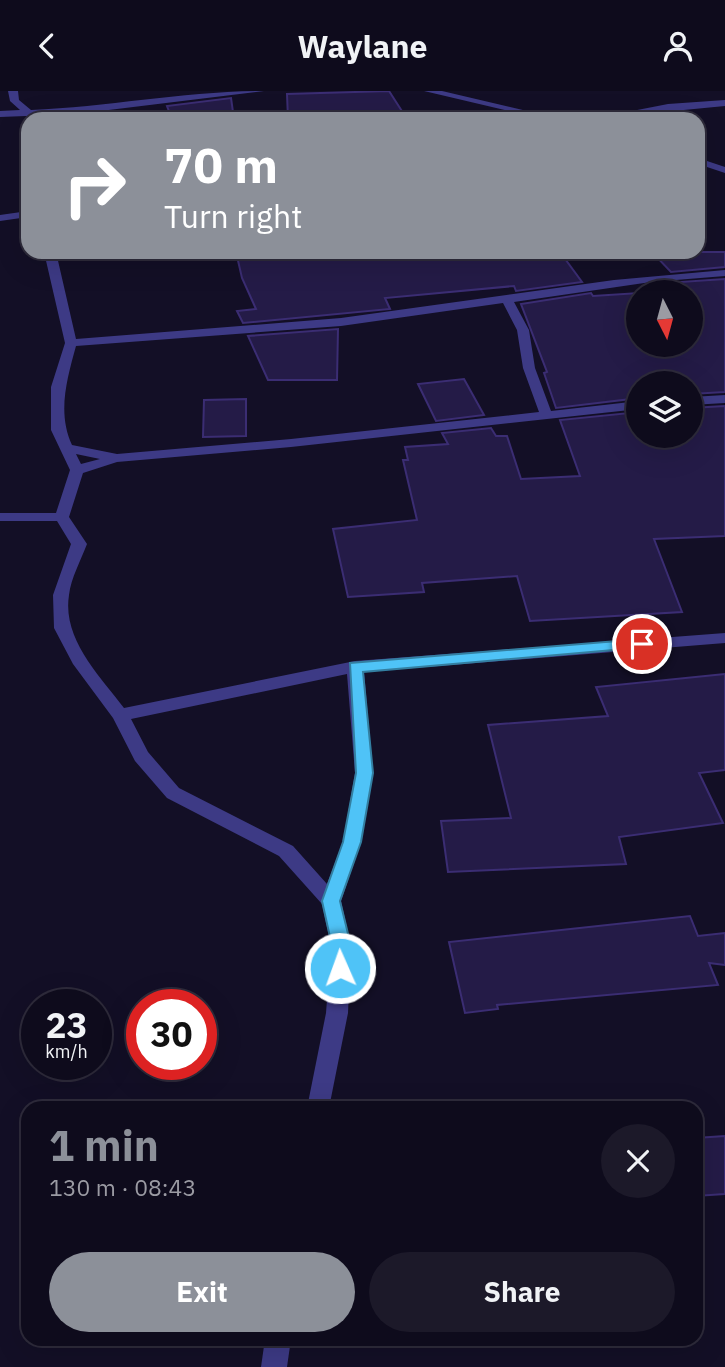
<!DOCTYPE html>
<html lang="en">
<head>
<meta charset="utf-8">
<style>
  body { margin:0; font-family:"IBM Plex Sans",sans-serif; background:#1c1929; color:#f1f3f6; height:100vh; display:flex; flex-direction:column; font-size:26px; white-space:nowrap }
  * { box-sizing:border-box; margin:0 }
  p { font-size:23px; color:#9b9ba3 }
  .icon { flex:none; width:38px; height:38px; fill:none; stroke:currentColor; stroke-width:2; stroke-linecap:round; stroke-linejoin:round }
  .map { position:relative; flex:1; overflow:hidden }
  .details { position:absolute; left:21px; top:1010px; width:682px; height:245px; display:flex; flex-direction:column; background:#0e0b1c; border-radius:21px; box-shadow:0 7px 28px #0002,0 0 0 2px #2e2b3b }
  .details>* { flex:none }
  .banner { position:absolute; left:21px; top:21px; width:684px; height:147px; border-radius:21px; box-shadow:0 7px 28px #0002,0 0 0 2px #2e2b3b; background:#8c9099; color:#fff; overflow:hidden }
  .needle { width:46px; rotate:174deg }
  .tools { position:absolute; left:626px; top:189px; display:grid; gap:14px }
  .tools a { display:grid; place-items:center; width:77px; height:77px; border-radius:50%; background:#0e0b1c; box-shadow:0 7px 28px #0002,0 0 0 2px #2e2b3b; font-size:35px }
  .speed { position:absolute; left:21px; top:898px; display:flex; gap:14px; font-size:35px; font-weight:700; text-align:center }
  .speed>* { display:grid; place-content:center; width:91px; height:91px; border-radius:50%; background:#0e0b1c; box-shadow:0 7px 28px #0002,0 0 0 2px #2e2b3b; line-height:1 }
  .speed small { font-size:18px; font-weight:400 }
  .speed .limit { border:10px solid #d22; background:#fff; color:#111 }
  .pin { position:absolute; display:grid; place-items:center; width:60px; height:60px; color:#fff; margin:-30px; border:4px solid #fff; border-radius:50%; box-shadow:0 2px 7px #0007 }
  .me { position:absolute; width:77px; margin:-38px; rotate:358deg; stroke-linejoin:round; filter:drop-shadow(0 0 5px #0008) }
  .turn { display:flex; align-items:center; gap:24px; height:147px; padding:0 28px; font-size:32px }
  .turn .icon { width:91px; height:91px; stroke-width:2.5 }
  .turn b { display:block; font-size:49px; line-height:60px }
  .round { display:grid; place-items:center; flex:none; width:74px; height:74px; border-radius:37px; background:#1c1929 }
  .head { display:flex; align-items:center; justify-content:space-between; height:119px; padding:0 28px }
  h1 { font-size:42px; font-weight:800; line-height:52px; color:#8c9099 }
  .primary-button { display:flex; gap:14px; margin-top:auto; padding:14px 28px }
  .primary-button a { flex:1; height:80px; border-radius:42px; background:#8c9099; color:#fff; font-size:28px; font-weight:800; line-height:80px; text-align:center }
  .primary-button a+a { background:#1c1929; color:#f1f3f6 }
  header { display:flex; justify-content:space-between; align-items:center; height:91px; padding:0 28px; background:#0e0b1c; font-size:32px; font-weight:800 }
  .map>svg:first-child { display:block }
</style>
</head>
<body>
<header><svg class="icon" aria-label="back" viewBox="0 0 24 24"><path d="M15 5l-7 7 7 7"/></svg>Waylane<svg class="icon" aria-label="person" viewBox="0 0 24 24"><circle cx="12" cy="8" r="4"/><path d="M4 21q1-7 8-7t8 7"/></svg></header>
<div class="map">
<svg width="725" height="1276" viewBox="0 0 725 1276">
  <rect width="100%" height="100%" fill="#130f26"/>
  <g fill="#241b47" stroke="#3b2d73" stroke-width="2">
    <polygon points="389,0 407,28 288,28 287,3"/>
    <polygon points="231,7 234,28 172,28 167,15"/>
    <polygon points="236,161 278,161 280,169 332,164 335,169 422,161 560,161 582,191 516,200 514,195 385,207 390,218 243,232 237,220 256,218 242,187"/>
    <polygon points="652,161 725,161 725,176 671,181"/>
    <polygon points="725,188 725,301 691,303 691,292 639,292 639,307 556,317 544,282 547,281 521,213 591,202 593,205 639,202 639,254 691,254 691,201 643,201 686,197 680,191"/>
    <polygon points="338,238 337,289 268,289 248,245"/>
    <polygon points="464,288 484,324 436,330 418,293"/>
    <polygon points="246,308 246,345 203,346 204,309"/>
    <polygon points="725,315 725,445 654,448 682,521 530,530 517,485 422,492 424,501 348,506 333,438 417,429 403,369 408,369 405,356 448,353 442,342 491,337 496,345 507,345 521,388 580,385 560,329 639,321 639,345 691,345 691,317"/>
    <polygon points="725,583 725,679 699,682 723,732 619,746 626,773 448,781 441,730 511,727 488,634 608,625 596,596"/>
    <polygon points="690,825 698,845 725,842 725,874 709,872 718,894 497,914 498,918 465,922 449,851"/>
    <polygon points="725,1045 725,1103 696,1105 696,1047"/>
  </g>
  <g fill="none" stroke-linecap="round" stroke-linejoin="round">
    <g fill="#3d3a85" fill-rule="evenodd">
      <path d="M 8,0 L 18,0 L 19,9 L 31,19 C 109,16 185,0 264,0 L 76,23 L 37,24 L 36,28 L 26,25 L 0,26 L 0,20 L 20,19 L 10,10 Z"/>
      <polygon points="424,0 442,0 561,28 543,28"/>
      <polygon points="725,9 725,15 591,28 668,13"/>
      <polygon points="698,67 725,76 725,82 698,73"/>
      <polygon points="28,120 28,126 0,130 0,124"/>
      <path d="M 44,161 L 56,161 L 76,248 L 341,227 L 614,189 L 725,179 L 725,185 L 651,191 L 514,211 L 529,239 L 535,277 L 551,320 L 639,310 L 639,318 L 291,356 L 117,371 L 83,382 L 69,426 L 87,453 C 81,469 71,487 69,504 C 62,548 100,585 124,617 L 355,570 L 725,542 L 725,552 L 364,581 L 373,682 L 361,751 L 341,810 L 351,855 L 348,922 L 329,1017 L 307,1017 L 326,922 L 331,855 L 322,813 L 279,765 L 167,707 L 135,670 L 113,627 L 73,573 L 54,537 L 53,504 L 71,453 L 57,430 L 0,430 L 0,422 L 56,422 L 70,379 L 51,339 L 51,296 L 65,252 ZM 503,212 L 517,239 L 523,277 L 539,321 L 291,348 L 117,363 L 72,354 C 57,322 67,288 76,255 L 341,235 ZM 76,363 L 100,368 L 81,373 ZM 347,583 L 355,682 L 343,751 L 327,793 L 293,755 L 179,697 L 148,661 L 131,628 Z"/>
      <polygon points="725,304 725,312 691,314 691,306"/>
      <polygon points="265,1248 291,1248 287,1276 261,1276"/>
    </g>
  </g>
  <polygon fill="#4fc3f7" stroke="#337fa1" stroke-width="2" points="642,548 648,549 648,556 363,581 373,682 361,751 340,810 351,855 346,883 333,883 330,877 332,855 322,810 343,751 356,682 350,572"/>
</svg>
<div class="tools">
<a><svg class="needle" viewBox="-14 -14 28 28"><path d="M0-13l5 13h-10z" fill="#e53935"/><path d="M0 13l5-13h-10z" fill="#9b9ba3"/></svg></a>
<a><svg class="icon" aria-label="layers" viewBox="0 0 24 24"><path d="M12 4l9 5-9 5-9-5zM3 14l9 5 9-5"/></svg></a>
</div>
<div class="speed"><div>23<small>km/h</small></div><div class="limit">30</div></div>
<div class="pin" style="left:642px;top:553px;background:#d93025"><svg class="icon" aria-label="arrive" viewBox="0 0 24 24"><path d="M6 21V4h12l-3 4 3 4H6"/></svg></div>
<svg class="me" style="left:340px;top:877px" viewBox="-20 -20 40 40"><circle r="17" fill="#4fc3f7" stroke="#fff" stroke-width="3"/><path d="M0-11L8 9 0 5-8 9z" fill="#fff"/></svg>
<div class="banner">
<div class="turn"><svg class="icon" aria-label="right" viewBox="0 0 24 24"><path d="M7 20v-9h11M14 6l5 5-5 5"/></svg><div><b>70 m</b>Turn right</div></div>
</div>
<section class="details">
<div class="head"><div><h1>1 min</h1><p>130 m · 08:43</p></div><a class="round"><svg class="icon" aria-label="close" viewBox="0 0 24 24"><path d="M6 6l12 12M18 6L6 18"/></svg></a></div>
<div class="primary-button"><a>Exit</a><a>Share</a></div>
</section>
</div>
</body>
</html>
